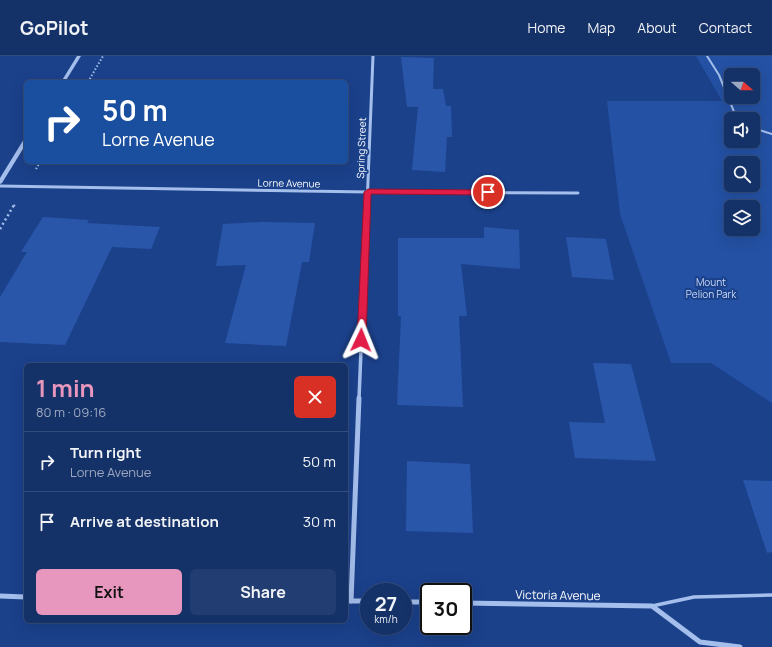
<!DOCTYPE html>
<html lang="en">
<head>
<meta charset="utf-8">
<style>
  body { margin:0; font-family:Manrope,sans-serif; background:#213d71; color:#f1f3f6; height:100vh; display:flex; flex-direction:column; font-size:15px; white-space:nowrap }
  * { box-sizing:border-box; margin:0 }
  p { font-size:13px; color:#9da9c0 }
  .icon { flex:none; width:22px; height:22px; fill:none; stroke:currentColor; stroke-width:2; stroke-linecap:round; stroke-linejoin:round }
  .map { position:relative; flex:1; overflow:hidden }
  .side { position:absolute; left:24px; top:307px; width:324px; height:260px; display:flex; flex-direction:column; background:#143168; border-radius:6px; box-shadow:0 4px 16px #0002,0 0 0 1px #334c7c }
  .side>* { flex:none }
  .banner { position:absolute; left:24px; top:24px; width:324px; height:84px; border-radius:6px; box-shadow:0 4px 16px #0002,0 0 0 1px #334c7c; background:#1a4fa0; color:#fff; overflow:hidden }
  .needle { width:26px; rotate:110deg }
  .tools { position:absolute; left:724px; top:12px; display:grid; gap:8px }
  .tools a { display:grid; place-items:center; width:36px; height:36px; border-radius:6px; background:#143168; box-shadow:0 4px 16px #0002,0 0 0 1px #334c7c; font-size:20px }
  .speed { position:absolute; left:360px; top:527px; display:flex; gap:8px; font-size:20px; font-weight:700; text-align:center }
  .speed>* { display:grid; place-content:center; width:52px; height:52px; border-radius:50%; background:#143168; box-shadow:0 4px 16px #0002,0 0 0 1px #334c7c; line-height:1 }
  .speed small { font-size:10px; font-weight:400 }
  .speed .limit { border:2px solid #111; border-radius:6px; background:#fff; color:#111 }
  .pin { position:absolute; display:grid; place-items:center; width:34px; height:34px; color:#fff; margin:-17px; border:2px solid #fff; border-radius:50%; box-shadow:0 1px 4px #0007 }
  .me { position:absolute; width:44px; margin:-22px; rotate:2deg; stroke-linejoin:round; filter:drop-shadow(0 0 3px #0008) }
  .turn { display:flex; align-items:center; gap:14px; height:84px; padding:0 12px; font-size:18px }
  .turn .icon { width:52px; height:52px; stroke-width:2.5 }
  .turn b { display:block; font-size:28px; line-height:34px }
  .round { display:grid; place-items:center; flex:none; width:42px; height:42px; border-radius:6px; background:#213d71 }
  .summary { display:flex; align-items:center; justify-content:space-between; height:68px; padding:0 12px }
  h1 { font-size:24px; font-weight:700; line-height:30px; color:#e797bd }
  .button { display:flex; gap:8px; margin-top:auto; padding:8px 12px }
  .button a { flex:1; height:46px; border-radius:6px; background:#e797bd; color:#111; font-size:16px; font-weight:700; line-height:46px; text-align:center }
  .button a+a { background:#213d71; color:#f1f3f6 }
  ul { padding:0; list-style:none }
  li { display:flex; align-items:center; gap:12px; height:60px; padding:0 12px; border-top:1px solid #334c7c }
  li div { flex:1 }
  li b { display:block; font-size:15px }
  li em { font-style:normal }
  header { display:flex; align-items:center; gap:24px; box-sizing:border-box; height:56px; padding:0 20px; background:#143168; border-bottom:1px solid #334c7c }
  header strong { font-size:19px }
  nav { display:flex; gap:22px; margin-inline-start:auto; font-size:14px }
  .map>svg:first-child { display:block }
</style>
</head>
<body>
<header>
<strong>GoPilot</strong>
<nav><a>Home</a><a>Map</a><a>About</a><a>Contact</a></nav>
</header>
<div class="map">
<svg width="772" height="591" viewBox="0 0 772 591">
  <rect width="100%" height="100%" fill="#1b418b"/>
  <path fill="#2451a4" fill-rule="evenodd" d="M 696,0 L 772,0 L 772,347 L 711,307 L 671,307 L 620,158 L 607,45 L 722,45 ZM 731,19 L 753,19 L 753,41 L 731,41 ZM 731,63 L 753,63 L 753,85 L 731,85 ZM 731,107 L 753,107 L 753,129 L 731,129 ZM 731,151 L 753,151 L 753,173 L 731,173 Z"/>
  <g fill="#2a56a9">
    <polygon points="401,1 434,2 433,33 443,33 446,50 451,50 452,81 447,81 445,116 412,114 418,51 407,51"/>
    <polygon points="43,161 89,164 87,167 160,171 151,193 112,191 65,289 0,286 0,241 27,196 21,196"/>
    <polygon points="262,166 315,167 309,206 302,206 286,290 225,287 246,209 216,210 223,168"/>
    <polygon points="484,171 519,174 520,213 461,208 467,260 459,260 463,351 397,349 401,260 398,260 398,182 484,182"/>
    <polygon points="566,181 606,183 614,224 572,221"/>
    <polygon points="593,307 631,308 656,405 575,402 569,366 605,367"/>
    <polygon points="407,405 470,408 473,477 406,475"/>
    <polygon points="743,424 772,425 772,496 767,497"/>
  </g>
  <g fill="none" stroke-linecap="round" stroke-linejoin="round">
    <g stroke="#a5bfed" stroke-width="2" stroke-dasharray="1.5 2" stroke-linecap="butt">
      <polyline points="88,26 103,0"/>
      <polyline points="36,113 40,106"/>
      <polyline points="14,150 15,148"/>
    </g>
    <polyline stroke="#a5bfed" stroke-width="2.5" stroke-dasharray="2 3" stroke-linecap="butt" points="0,173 14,149"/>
    <g stroke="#a5bfed" stroke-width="2">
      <polyline points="707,0 719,19 737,63"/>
      <polyline points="753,72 772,78"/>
    </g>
    <polyline stroke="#a5bfed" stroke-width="3.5" points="652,550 694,541 772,539"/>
    <g stroke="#a5bfed" stroke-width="3">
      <polyline points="0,130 368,136 578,137"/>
      <polyline points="367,150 373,0"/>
    </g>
    <polyline stroke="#a5bfed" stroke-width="3.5" points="359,343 367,149"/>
    <g stroke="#a5bfed" stroke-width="5">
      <polyline points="0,540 26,541"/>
      <polyline points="346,545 369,545"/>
      <polyline points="351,545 359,342"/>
      <polyline points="403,546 429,546"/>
      <polyline points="463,547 652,550 700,586 740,591"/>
    </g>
    <g fill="#a5bfed" fill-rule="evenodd">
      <polygon points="77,0 81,0 65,26 61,26"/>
      <polygon points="26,82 26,88 2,127 0,128 0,122 24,83"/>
    </g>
  </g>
  <polygon fill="#e11d48" stroke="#92132f" points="368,133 488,134 492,136 488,139 371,138 366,284 361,287 357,284 364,136"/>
  <g text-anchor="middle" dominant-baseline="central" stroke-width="4" stroke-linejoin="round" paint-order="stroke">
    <g font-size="10" fill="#fff" stroke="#1b418b">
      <text transform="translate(361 92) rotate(-88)">Spring Street</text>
      <text transform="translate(289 127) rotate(1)">Lorne Avenue</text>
    </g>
    <g font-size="10" fill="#cbdcf9" stroke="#1b418b">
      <text x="711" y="226">Mount<tspan x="711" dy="12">Pelion Park</tspan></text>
    </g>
    <g font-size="12" fill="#fff" stroke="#1b418b">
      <text transform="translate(558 539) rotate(1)">Victoria Avenue</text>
    </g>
  </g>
</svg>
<div class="tools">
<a><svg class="needle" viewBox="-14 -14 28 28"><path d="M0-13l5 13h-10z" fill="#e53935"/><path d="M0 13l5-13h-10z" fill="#9da9c0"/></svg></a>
<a><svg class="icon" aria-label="sound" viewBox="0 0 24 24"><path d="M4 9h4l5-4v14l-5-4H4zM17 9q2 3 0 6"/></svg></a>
<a><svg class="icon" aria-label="search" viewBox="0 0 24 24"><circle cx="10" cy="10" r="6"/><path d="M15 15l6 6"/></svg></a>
<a><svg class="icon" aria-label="layers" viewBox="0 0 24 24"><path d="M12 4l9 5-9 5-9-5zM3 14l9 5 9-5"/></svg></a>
</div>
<div class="speed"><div>27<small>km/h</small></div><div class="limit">30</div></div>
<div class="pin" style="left:488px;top:136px;background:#d93025"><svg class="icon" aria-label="arrive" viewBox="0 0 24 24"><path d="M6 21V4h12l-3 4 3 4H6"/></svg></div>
<svg class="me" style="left:361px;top:284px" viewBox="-20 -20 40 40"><path d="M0-17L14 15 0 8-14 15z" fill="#e11d48" stroke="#fff" stroke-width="4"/></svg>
<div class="banner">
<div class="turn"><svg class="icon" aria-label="right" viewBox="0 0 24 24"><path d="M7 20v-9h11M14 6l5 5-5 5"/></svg><div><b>50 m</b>Lorne Avenue</div></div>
</div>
<section class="side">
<div class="summary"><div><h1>1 min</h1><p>80 m · 09:16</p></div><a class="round" style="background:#d93025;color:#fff"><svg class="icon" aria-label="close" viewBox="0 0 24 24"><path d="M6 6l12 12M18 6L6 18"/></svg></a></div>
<ul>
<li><svg class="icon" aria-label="right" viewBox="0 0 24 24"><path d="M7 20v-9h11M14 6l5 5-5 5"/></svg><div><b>Turn right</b><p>Lorne Avenue</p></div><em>50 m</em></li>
<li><svg class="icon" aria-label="arrive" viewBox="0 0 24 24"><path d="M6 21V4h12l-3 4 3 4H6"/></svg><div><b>Arrive at destination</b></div><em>30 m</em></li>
</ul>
<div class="button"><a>Exit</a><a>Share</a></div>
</section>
</div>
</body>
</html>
